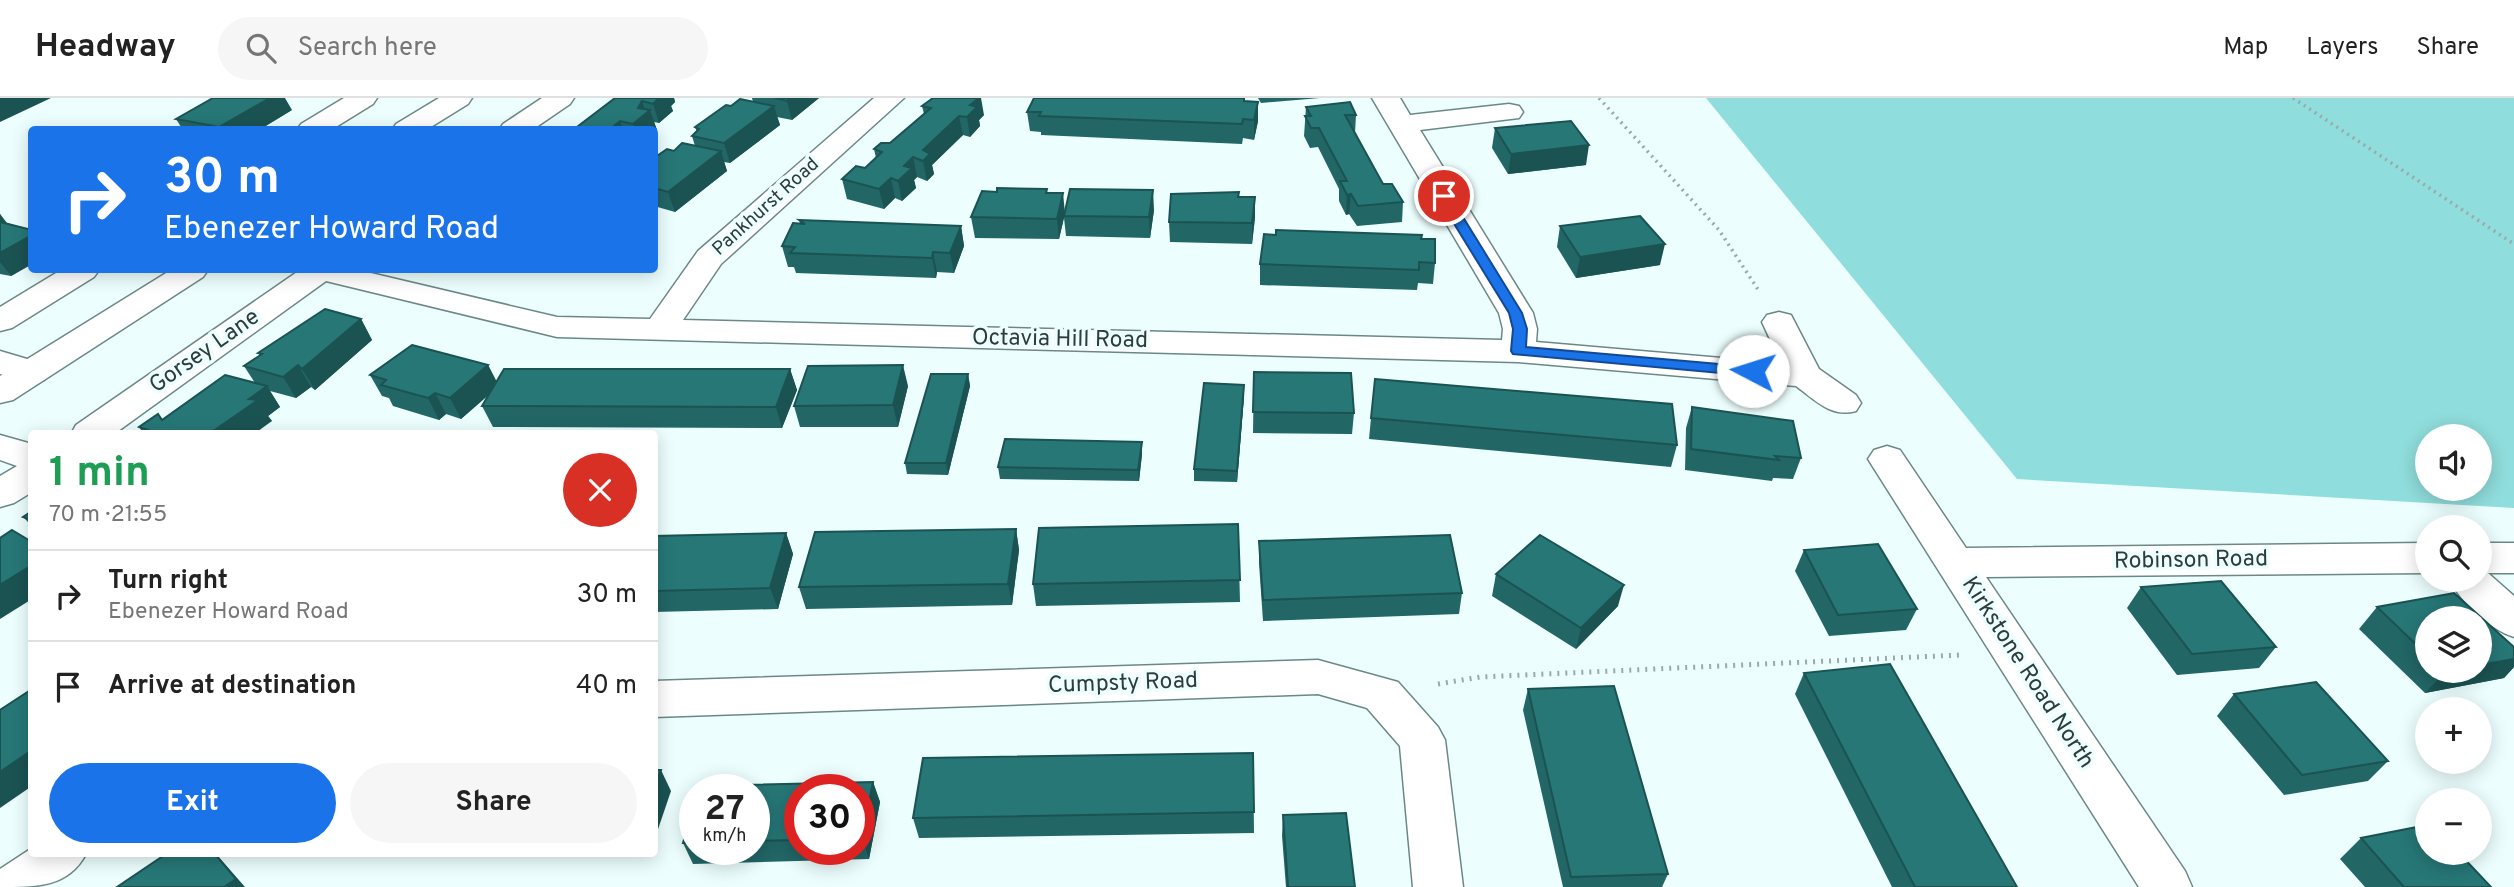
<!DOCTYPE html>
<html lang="en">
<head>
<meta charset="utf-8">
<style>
  body { margin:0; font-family:Overpass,sans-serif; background:#f6f6f6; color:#222; height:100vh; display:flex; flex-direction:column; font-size:26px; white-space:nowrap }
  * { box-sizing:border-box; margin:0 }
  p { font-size:23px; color:#767676 }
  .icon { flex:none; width:38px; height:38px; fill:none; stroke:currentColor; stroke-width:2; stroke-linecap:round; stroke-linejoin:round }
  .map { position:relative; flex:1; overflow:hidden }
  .side { position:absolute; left:28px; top:332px; width:630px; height:427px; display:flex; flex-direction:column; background:#fff; border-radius:7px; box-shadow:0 4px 18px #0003 }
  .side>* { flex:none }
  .hud { position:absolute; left:28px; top:28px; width:630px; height:147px; border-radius:7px; box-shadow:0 4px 18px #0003; background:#1a73e8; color:#fff; overflow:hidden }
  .tools { position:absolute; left:2415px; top:326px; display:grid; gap:14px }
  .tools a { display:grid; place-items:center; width:77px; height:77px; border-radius:50%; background:#fff; box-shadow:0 4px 18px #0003; font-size:35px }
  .speed { position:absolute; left:679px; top:676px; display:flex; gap:14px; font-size:35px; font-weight:700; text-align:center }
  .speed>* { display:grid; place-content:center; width:91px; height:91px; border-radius:50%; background:#fff; box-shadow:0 4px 18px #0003; line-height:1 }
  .speed small { font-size:18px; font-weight:400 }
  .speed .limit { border:10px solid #d22; background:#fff; color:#111 }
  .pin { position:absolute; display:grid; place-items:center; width:60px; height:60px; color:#fff; margin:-30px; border:4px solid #fff; border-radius:50%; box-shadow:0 2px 7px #0007 }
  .me { position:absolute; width:77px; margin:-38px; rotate:275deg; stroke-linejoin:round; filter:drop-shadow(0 0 5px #0008) }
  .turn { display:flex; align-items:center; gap:24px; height:147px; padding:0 21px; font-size:32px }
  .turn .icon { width:91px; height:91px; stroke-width:2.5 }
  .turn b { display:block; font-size:49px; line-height:60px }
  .round { display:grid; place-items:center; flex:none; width:74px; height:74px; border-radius:37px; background:#f6f6f6 }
  .headline { display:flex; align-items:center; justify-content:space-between; height:119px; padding:0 21px }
  h1 { font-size:42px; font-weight:700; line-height:52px; color:#1e9e55 }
  .primary-button { display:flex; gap:14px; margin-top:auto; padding:14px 21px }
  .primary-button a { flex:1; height:80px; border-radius:42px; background:#1a73e8; color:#fff; font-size:28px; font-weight:700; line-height:80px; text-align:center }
  .primary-button a+a { background:#f6f6f6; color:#222 }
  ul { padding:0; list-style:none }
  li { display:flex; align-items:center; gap:21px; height:91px; padding:0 21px; border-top:2px solid #e0e0e0 }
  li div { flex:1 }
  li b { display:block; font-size:26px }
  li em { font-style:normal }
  header { display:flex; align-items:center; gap:42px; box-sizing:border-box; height:98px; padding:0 35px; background:#fff; border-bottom:2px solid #e0e0e0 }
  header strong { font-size:33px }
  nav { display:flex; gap:38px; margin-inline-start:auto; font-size:24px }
  .search { width:490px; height:63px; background:#f6f6f6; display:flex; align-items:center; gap:18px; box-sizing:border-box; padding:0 24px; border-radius:38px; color:#767676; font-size:26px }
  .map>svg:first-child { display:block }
</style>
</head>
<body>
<header>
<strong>Headway</strong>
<div class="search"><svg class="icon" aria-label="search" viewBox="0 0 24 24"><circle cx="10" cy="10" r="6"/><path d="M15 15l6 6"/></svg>Search here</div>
<nav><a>Map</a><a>Layers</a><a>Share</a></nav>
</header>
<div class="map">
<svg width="2514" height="789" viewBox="0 0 2514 789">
  <rect width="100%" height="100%" fill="#ecfffe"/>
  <path fill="#8fdddc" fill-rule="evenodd" d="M 1706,0 L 2514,0 L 2514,410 L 2017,381 ZM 2427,338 L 2480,338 L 2480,390 L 2427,390 Z"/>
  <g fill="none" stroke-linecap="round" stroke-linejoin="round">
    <g stroke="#6b8887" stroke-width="3">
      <g id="street">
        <polygon points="344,0 377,0 373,6 331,32 297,32 301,26"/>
        <polygon points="542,0 574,0 570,6 532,32 499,32 503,26"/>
        <path d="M 874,0 L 904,0 L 721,166 L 683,222 L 1502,242 L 1503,231 L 1499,215 L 1372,0 L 1400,0 L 1410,17 L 1509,6 L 1519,8 L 1523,14 L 1519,20 L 1420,32 L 1533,215 L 1537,231 L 1536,244 L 1781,265 L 1762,224 L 1767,217 L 1779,214 L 1791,217 L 1819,271 L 1856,297 L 1861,305 L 1856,313 C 1831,320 1815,302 1796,288 L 1518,264 L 557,239 L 326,183 L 114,336 L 71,336 L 76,327 L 300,172 L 358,172 L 557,219 L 650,221 L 698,153 Z"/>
        <polygon points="61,172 99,172 94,179 12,230 0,233 0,209"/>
        <polygon points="0,253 44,266 50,274 44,282 32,285 0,276"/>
        <polygon points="0,337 32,346 32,394 14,405 0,409 0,378 17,368 0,362"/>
        <polygon points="1887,348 1900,352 1966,450 2427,445 2427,475 1986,479 2185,773 2192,789 2139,789 1868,361 1874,352"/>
        <path d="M 2480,445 L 2514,445 L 2514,475 L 2488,475 L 2514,498 L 2514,539 C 2489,531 2461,504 2449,481 L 2480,481 Z"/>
        <polygon points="1318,562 1398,584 1438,629 1445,642 1463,789 1413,789 1400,648 1367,610 1318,596 654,619 654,583"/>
        <path d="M 32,750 L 32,756 L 86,756 C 68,789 38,789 0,789 L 0,771 Z"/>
      </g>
    </g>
    <g stroke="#6b8887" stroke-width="3">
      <g id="secondary">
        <polygon points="439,0 472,0 468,6 426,32 392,32 396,26"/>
        <polygon points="171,172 208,172 203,179 13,302 0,305 0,278"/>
      </g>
    </g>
    <g stroke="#9aaaa9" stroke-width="3.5" stroke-dasharray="2 4.5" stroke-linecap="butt">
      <polyline points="1599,0 1719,132 1759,193"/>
      <polyline points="2293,0 2514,146"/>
    </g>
    <polyline stroke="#9aaaa9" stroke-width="5" stroke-dasharray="2 6" stroke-linecap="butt" points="1438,586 1480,579 1960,557"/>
    <use href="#street" fill="#fff" fill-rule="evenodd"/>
    <use href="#secondary" fill="#fff" fill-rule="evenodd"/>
  </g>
  <g fill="#266" fill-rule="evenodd">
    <polygon points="615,0 674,0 675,4 671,8 673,13 659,25 654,24 657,32 654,34 654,32 573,32"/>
    <polygon points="752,0 819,0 792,22 777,19 780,27 730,65 724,64 727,73 675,114 654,108 654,60 674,53 695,48 692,38 697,34 695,29 731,8 753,4"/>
    <polygon points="1258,0 1320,0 1261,5"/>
    <polygon points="1244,3 1258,23 1254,42 1243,40 1242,46 1041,37 1041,34 1030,33 1027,14"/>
    <polygon points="922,8 984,17 979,22 980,28 970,39 963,37 932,67 934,76 927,83 917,79 914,82 916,90 902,103 895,100 884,111 847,101 842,81 865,70 876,60 874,51 890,45 924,16"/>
    <polygon points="1306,9 1356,17 1355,35 1383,86 1403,104 1402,124 1357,128 1349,116 1346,117 1339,103 1339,91 1318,49 1310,50 1304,38"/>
    <polygon points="292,12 259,32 183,32 176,21"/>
    <polygon points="1495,30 1586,67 1508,76 1492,50"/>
    <polygon points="1047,91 1047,95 1065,113 1154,112 1150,140 1066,138 1064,120 1059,141 975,140 971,119 997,94"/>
    <polygon points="1239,99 1255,119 1252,146 1170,144 1169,124"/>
    <polygon points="0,116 7,125 32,132 32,166 11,178 0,176"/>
    <polygon points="799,122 961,128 964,148 954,175 937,174 936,180 796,175 794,169 788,169 782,148 800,126"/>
    <polygon points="1560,128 1660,167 1576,180 1557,149"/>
    <polygon points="1421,141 1435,165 1433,186 1418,185 1417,192 1260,187 1260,166"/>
    <polygon points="361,221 372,242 315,292 311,289 296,300 270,293 280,309 268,318 272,323 143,335 139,329 162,322 255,285 244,268 260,258 258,255"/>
    <polygon points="488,267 496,283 790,271 797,292 782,330 493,329 482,308 488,297 461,321 446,316 439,322 393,308 389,300 382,298 370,277"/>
    <polygon points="1254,274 1354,315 1352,336 1253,335"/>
    <polygon points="968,276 970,288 948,377 907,376 905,365"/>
    <polygon points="1244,287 1244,298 1237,384 1194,383 1194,371"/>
    <polygon points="908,288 898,329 800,329 794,308"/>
    <polygon points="1692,309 1801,360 1793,381 1773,380 1772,383 1685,372 1686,330"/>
    <polygon points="1371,320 1677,347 1671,369 1369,341"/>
    <polygon points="1142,344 1142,356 1139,383 1000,381 998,369"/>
    <polygon points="32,413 32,428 23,419"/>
    <polygon points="1238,426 1240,504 1036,508 1033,486"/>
    <polygon points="1016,431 1019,452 1012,507 806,511 799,489"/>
    <polygon points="786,435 793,456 778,511 654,514 654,438"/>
    <polygon points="1259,443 1462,495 1459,516 1263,523 1259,465"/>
    <polygon points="1804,452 1917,511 1906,532 1829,538 1795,473"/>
    <polygon points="1496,476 1618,508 1576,551 1492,498"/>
    <polygon points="2141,489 2276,549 2259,570 2177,577 2127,510"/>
    <path d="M 2454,495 L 2514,549 L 2514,569 L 2504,580 L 2425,595 L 2359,531 L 2377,509 ZM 2427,520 L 2480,520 L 2480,572 L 2427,572 Z"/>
    <polygon points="1804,575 2017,789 1892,789 1795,596"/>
    <polygon points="1528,591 1668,776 1662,789 1563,789 1523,612"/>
    <polygon points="2234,596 2388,663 2368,683 2284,697 2217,618"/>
    <polygon points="1253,655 1254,735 919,740 913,720"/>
    <path d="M 873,684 L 880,704 L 869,761 L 693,766 L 683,745 L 695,704 L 695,751 L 754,751 L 754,691 ZM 800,691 L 859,691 L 859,751 L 800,751 Z"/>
    <polygon points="1283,717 1355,789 1286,789 1282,738"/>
    <polygon points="2361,740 2491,789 2365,789 2340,761"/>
  </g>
  <g fill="#1b5353">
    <polygon points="0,0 51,0 0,24"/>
    <polygon points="270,0 285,0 292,12 259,32 220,32 219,29"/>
    <polygon points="659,0 674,0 675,4 671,8 673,13 659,25 653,6"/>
    <polygon points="790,0 819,0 792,22 787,3"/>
    <polygon points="979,0 981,0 984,17 979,22 980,28 970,39 967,19 970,7"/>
    <polygon points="642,3 646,16 650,12 657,32 654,34 654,32 635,32 633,26 638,10"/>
    <polygon points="1258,4 1258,23 1254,42 1254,22"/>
    <polygon points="774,8 780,27 730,65 724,45"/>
    <polygon points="959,18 963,37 932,67 934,76 927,83 923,63 923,52"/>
    <polygon points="620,23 623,32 609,32"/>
    <polygon points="1589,47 1586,67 1508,76 1511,56"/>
    <polygon points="721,53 727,73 675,114 668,94"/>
    <polygon points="913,59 917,79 914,82 916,90 902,103 898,83 904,68"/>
    <polygon points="891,80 895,100 884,111 879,91"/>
    <polygon points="1153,92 1154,112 1150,140 1149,119"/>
    <polygon points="1063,95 1065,115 1059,141 1057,121"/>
    <polygon points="1351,96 1349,116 1346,117 1347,97"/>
    <polygon points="1255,99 1255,119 1252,146 1252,125"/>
    <polygon points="0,116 7,126 0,130"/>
    <polygon points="961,128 964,148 954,175 950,155"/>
    <polygon points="32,137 32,166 11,178 0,164 0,155"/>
    <polygon points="1665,146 1660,167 1576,180 1580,159"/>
    <polygon points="933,154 937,174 936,180 932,160"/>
    <polygon points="361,221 372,242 315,292 302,271"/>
    <polygon points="298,267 311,289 296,300 283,279"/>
    <polygon points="488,267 499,288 461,321 450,300"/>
    <polygon points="903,267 908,288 898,329 893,307"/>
    <polygon points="790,271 797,292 782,330 776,309"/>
    <polygon points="968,276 970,288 948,377 946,365"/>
    <polygon points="1244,287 1244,298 1237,384 1237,373"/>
    <polygon points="267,288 280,309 268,318 272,323 254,336 209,336 249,301"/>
    <polygon points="435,295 446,316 439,322 428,300"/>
    <polygon points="1142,344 1142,356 1139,383 1138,372"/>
    <polygon points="1016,431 1019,452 1012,507 1008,486"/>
    <polygon points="786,435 793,456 778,511 770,490"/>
    <polygon points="32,467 32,501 0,521 0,487"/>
    <polygon points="1624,487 1618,508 1576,551 1581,530"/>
    <polygon points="2514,561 2514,569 2504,580 2425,595 2445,574 2452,572 2480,572 2480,567"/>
    <polygon points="32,652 32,688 0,710 0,674"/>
    <polygon points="661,672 671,693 654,743 654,690"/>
    <polygon points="873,684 880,704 869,761 862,740"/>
    <polygon points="215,756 216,756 245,789 224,789"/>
  </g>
  <g fill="#277777" stroke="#1b5353" stroke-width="2">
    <polygon points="213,0 270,0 219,29 176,21"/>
    <polygon points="615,0 659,0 653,6 642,3 638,10 650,12 633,26 620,23 609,32 573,32"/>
    <polygon points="775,0 790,0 787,3"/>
    <polygon points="933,0 979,0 970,7 977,9 967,19 959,18 923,52 930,56 923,63 913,59 904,68 912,70 898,83 891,80 879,91 842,81 856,68 865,70 882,54 874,51 881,45 890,45 931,10 922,8"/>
    <polygon points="1034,0 1244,0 1244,3 1258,4 1254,22 1243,21 1242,26 1039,18 1041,14 1027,14"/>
    <polygon points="740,1 774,8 724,45 692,38 699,31 695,29 726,7 731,8"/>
    <polygon points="1350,4 1356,17 1345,17 1383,86 1392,86 1403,104 1358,108 1351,96 1347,97 1340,83 1347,83 1319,30 1311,30 1305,18 1311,18 1306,9"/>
    <polygon points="1571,23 1589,47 1511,56 1495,30"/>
    <polygon points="682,45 721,53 668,94 654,90 654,60 667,51 674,53"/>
    <polygon points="997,90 1047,91 1046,95 1063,95 1057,121 971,119 982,93 997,94"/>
    <polygon points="1070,91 1153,92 1149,119 1064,118"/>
    <polygon points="1239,94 1238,99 1255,99 1252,125 1169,124 1171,96"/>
    <polygon points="1640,118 1665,146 1580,159 1560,128"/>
    <polygon points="799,122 961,128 950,155 933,154 932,160 790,155 795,149 782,148 793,125 805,126"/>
    <polygon points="0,124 32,132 32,137 0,155"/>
    <polygon points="1276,132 1422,137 1421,141 1435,141 1435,165 1419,164 1419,172 1260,166 1264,136 1276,137"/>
    <polygon points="325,211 361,221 302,271 298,267 283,279 244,268 262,256 258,255"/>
    <polygon points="412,247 488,267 450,300 435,295 428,300 381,287 386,282 370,277"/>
    <polygon points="903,267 893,307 794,308 808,268"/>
    <polygon points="504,271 790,271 776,309 482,308"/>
    <polygon points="1254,274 1351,275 1354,315 1253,314"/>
    <polygon points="931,276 968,276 946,365 905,365"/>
    <polygon points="225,277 267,288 249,301 258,302 209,336 141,336 148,332 139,329 158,316 162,322"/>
    <polygon points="1375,281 1672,306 1677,347 1371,320"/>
    <polygon points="1204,285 1244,287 1237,373 1194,371"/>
    <polygon points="1692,309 1793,323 1801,360 1775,358 1779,362 1691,351"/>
    <polygon points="1005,341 1142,344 1138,372 998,369"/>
    <polygon points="32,413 32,422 23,419"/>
    <polygon points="1238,426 1240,482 1033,486 1039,430"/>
    <polygon points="1016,431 1008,486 799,489 815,434"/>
    <polygon points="12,432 32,444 32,467 0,487 0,440"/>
    <polygon points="786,435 770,490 654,493 654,438"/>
    <polygon points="1450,437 1462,495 1263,502 1259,443"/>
    <polygon points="1540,437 1624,487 1581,530 1496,476"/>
    <polygon points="1878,446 1917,511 1838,517 1804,452"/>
    <polygon points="2221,483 2276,549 2192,556 2141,489"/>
    <polygon points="2454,495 2514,549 2514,561 2480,567 2480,520 2427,520 2427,557 2377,509"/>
    <polygon points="1890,566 2017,789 1915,789 1804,575"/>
    <polygon points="2316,584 2388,663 2302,677 2234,596"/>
    <polygon points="1614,588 1668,776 1571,779 1528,591"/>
    <polygon points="32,591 32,652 0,674 0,612"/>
    <polygon points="1253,655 1254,714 913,720 923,660"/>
    <polygon points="654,672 661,672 654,690"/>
    <polygon points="873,684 862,740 859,740 859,691 800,691 800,742 754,743 754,691 699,691 699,688"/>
    <polygon points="695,704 695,745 683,745"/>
    <polygon points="1346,715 1355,789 1288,789 1283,717"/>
    <polygon points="2427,727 2427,754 2458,754 2491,789 2404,789 2361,740"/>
    <polygon points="166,756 215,756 236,781 224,789 117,789"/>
  </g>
  <polygon fill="#1a73e8" stroke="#114b97" stroke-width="2" points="1444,95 1450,98 1522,215 1527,231 1526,249 1753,269 1760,273 1753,278 1513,256 1511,253 1513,231 1509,215 1437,98"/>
  <g text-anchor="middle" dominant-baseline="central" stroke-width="7" stroke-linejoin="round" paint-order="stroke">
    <g font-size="19" fill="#303c3c" stroke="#ecfffe">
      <text transform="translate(766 109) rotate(-42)">Pankhurst Road</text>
    </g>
    <g font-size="23" fill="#303c3c" stroke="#ecfffe">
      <text transform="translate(1060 242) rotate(1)">Octavia Hill Road</text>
      <text transform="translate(205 254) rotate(-35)">Gorsey Lane</text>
      <text transform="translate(2191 463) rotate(-1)">Robinson Road</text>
      <text transform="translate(2027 575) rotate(57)">Kirkstone Road North</text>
      <text transform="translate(1123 586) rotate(-2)">Cumpsty Road</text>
    </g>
  </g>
</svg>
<div class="tools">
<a><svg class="icon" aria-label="sound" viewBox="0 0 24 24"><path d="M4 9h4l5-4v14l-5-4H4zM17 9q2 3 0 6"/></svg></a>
<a><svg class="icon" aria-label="search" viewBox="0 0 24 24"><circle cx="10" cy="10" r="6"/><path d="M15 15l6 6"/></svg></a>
<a><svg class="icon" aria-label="layers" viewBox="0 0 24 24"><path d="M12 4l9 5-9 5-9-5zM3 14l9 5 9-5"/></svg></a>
<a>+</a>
<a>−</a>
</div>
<div class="speed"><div>27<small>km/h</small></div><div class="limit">30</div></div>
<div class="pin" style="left:1444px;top:98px;background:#d93025"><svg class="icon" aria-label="arrive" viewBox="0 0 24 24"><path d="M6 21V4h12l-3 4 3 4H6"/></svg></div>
<svg class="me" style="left:1753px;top:273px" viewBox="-20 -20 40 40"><circle r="19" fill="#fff"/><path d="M0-13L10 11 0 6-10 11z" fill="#1a73e8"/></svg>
<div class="hud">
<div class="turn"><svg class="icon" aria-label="right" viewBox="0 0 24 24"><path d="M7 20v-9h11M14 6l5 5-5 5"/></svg><div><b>30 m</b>Ebenezer Howard Road</div></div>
</div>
<section class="side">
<div class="headline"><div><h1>1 min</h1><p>70 m · 21:55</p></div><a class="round" style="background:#d93025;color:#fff"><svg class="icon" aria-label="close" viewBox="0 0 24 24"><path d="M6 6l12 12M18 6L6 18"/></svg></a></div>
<ul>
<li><svg class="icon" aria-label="right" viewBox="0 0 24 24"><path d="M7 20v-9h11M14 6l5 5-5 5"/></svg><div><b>Turn right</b><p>Ebenezer Howard Road</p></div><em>30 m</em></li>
<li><svg class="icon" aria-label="arrive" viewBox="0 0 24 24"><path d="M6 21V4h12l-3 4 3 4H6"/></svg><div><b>Arrive at destination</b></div><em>40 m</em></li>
</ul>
<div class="primary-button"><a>Exit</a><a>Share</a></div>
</section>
</div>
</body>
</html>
